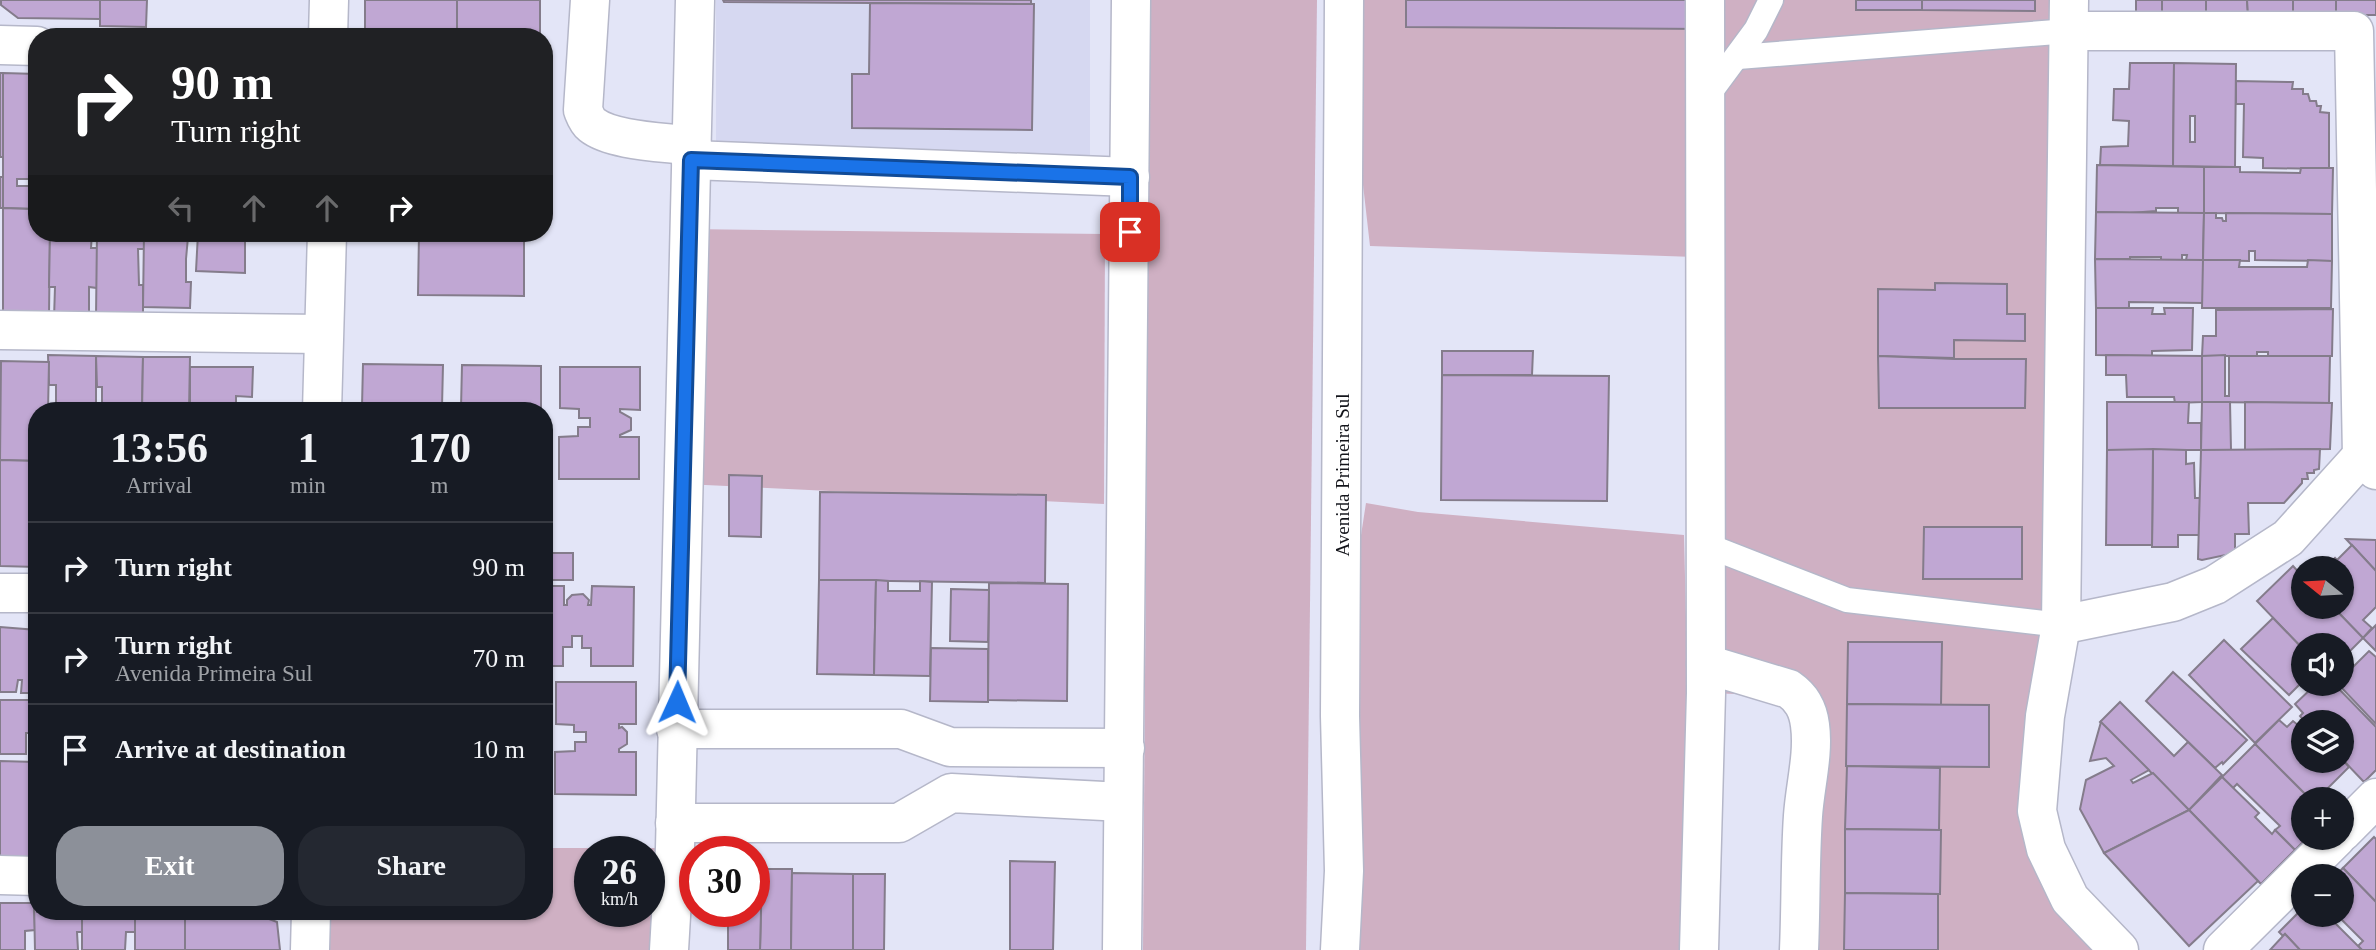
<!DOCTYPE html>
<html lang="en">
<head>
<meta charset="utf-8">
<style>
  body { margin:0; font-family:"Times New Roman",serif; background:#242831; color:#f1f3f6; height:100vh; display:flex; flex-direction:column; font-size:26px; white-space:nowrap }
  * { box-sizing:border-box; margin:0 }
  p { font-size:23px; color:#9ea1a6 }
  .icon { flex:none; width:38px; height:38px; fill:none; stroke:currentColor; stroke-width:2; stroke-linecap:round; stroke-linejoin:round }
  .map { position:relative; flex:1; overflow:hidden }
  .drawer { position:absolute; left:28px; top:402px; width:525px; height:518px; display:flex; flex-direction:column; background:#171b24; border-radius:28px; box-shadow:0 2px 5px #0004 }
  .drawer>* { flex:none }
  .guide { position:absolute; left:28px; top:28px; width:525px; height:214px; border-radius:28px; box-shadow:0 2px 5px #0004; background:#202124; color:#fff; overflow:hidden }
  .needle { width:46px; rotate:288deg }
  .tools { position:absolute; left:2291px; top:556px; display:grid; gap:14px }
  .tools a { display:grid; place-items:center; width:63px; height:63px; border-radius:50%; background:#171b24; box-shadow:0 2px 5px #0004; font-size:35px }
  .speed { position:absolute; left:574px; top:836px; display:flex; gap:14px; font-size:35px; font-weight:700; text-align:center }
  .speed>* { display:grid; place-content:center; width:91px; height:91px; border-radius:50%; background:#171b24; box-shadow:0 2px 5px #0004; line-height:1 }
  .speed small { font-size:18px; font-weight:400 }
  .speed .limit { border:10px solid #d22; background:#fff; color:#111 }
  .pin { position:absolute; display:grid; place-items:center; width:60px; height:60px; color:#fff; margin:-30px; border-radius:14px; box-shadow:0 4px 10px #0006 }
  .me { position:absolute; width:77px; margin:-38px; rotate:1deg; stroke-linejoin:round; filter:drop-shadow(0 0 5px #0008) }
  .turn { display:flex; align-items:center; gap:24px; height:147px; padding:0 28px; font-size:32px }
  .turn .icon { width:91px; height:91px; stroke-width:2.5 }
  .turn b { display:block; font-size:49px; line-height:60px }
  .lanes { display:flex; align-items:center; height:66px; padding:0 28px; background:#0003; justify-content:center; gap:35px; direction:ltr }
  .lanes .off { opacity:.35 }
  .eta { display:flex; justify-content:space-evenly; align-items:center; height:119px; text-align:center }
  .eta b { font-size:42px; font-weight:700; line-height:49px }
  .primary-button { display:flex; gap:14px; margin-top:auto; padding:14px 28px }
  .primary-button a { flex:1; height:80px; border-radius:28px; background:#8c9099; color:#fff; font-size:28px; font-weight:700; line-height:80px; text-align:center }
  .primary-button a+a { background:#242831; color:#f1f3f6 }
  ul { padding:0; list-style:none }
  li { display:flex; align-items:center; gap:21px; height:91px; padding:0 28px; border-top:2px solid #363941 }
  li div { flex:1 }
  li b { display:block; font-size:26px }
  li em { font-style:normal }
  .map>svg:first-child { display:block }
</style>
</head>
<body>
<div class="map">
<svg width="2376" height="950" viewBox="0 0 2376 950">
  <rect width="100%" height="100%" fill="#e3e5f7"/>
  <polygon fill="#d6d8f1" points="716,0 1090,0 1090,158 716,159"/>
  <g fill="#cfb0c3" fill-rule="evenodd">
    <polygon points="1150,0 1317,0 1306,950 1143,950"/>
    <polygon points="1344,0 1406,0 1407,27 1705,29 1705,0 2069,0 2037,811 2119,950 1787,950 1793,696 1707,693 1695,257 1370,246 1344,18"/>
    <polygon points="688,229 1105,234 1104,504 684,484"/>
    <polygon points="1366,503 1418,512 1684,535 1694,950 1337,950 1342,658"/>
    <path d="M 544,848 L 675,848 L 669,950 L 310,950 L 311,912 L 544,912 ZM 590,852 L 649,852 L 649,912 L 590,912 Z"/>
  </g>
  <g fill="#c0a7d3" stroke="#847c8b" stroke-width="2" fill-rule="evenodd">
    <polygon points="1,0 100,0 100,19 18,18 1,5"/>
    <polygon points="100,0 147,0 146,27 100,26"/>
    <rect x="365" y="0" width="92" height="37"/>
    <rect x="457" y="0" width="83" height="37"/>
    <polygon points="723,0 1031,0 1031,4 1028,4 724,2"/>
    <polygon points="1406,0 1705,0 1705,29 1406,27"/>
    <rect x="1856" y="0" width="66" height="10"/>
    <polygon points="1922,0 2035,0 2035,11 1922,10"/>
    <polygon points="2136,0 2162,0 2162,14 2136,13"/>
    <polygon points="2162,0 2206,0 2206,15 2162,14"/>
    <polygon points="2206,0 2247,0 2248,15 2206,15"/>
    <polygon points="2247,0 2293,0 2293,14 2248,15"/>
    <rect x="2293" y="0" width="43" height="14"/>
    <rect x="2336" y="0" width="40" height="15"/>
    <polygon points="870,3 1034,4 1032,130 852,128 852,74 869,74"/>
    <polygon points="2130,63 2174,63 2173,166 2100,165 2101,147 2128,146 2129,121 2113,120 2114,89 2129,89"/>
    <path d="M 2174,63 L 2236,64 L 2235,167 L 2173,166 ZM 2190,116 L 2195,116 L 2195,142 L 2190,142 Z"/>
    <rect x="0" y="73" width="3" height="84"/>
    <polygon points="3,73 37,74 37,179 17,179 17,186 37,186 37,209 3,208"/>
    <polygon points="2236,81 2293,82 2292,89 2303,89 2303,94 2308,94 2310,101 2316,101 2317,106 2321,106 2320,112 2329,113 2329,169 2263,168 2263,158 2243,157 2244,104 2236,104"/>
    <polygon points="2097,165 2204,167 2204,213 2178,213 2178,208 2156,208 2156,211 2130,213 2096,212"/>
    <polygon points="2204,167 2240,167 2240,172 2300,173 2301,168 2333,168 2332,214 2204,213"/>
    <rect x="0" y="177" width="3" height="31"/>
    <polygon points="3,208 30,209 31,218 37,218 37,233 50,233 49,316 3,316"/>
    <polygon points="2096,212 2204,213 2203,260 2186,260 2187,255 2182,255 2182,260 2161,260 2161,257 2130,257 2130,259 2095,259"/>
    <polygon points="2204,213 2216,213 2216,218 2222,218 2223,221 2226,221 2226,213 2332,214 2332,261 2255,260 2255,251 2249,251 2249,261 2203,260"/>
    <polygon points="50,233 92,233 91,248 97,248 97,288 89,287 89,319 54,319 55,287 49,287"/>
    <polygon points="97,233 144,233 144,249 138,249 139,285 143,285 143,318 96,317"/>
    <polygon points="144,233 191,233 191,237 188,237 186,259 186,282 191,282 190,308 143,307"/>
    <polygon points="198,233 245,233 245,273 196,271"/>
    <polygon points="419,233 524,233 524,296 418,295"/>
    <polygon points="2095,259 2203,260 2203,303 2129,302 2129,308 2096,308"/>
    <polygon points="2203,260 2240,260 2239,267 2307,267 2308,260 2332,261 2331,308 2202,308"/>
    <polygon points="1935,283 2007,284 2007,314 2025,314 2025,341 1954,340 1954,358 1878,356 1878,289 1935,290"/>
    <polygon points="2096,308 2153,308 2152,314 2165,314 2164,308 2193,308 2192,350 2152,351 2152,356 2096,355"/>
    <polygon points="2333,309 2332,356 2268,356 2268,352 2257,352 2257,356 2202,356 2203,336 2216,336 2216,310"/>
    <polygon points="1442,351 1533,351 1532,375 1442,375"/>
    <polygon points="48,355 96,356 96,411 56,411 56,385 49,385"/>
    <polygon points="2106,355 2202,356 2202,402 2175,403 2174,397 2127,397 2126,375 2106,375"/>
    <polygon points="2225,355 2225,396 2229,396 2229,356 2330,356 2329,403 2202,402 2202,356"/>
    <polygon points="96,356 143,357 142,411 102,411 102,387 97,387"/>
    <polygon points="1878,356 1955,359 2026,359 2025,408 1879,408"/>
    <polygon points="143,357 190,357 189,411 142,411"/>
    <polygon points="1,361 49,362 48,411 37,411 37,461 0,460"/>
    <polygon points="363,364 443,365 442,407 423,406 423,411 375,411 378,407 362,406"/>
    <polygon points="462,365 541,366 541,408 522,408 522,411 474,411 480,411 480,408 461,408"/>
    <polygon points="190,367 253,367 252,397 236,396 236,411 190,411"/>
    <polygon points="560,367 640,367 640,410 620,409 620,412 631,418 631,430 620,435 620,437 639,437 639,479 559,479 559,437 578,436 578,427 590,427 590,418 579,418 579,409 560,408"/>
    <polygon points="1442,375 1609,376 1607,501 1441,500"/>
    <polygon points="2107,402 2189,402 2188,423 2201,423 2201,450 2107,450"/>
    <polygon points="2202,402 2230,402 2231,450 2201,450"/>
    <polygon points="2245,402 2332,403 2330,449 2245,450"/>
    <polygon points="2153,449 2186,450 2186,464 2194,463 2195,498 2200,498 2199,535 2178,535 2178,547 2152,547"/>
    <polygon points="2153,449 2152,545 2106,545 2107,450"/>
    <polygon points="2320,449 2319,469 2314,470 2314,473 2307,473 2308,479 2302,479 2302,483 2284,503 2248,503 2249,534 2235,534 2235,553 2202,560 2198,559 2201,450"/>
    <polygon points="0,460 37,461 37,567 0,566"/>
    <polygon points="729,475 762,476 761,537 729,536"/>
    <polygon points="820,492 1046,495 1045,583 819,580"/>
    <polygon points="1924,527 2022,527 2022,579 1923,579"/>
    <polygon points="2346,539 2376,540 2376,571"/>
    <polygon points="2352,545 2376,571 2376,607 2363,620 2372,628 2363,638 2333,607 2342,607 2342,569 2323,569 2335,558 2337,560"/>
    <rect x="544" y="553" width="29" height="27"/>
    <polygon points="2293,566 2303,577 2303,607 2333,607 2363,638 2342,659 2342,646 2303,646 2303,649 2257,601"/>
    <polygon points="819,580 876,580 874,675 817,674"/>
    <polygon points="876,580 888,581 888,591 920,591 920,581 932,582 930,676 874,675"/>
    <polygon points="989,583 1068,584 1067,701 988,700"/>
    <polygon points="544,586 564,586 564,605 567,605 567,600 572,595 583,594 589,600 588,605 591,605 592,586 634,587 633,666 591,666 591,648 582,648 582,636 572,636 572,647 563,647 563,666 544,666"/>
    <polygon points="951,589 989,590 988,642 950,641"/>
    <polygon points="2273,618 2303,649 2303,681 2289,695 2241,649"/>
    <polygon points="2376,625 2376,651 2363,638"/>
    <polygon points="0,627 37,630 37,693 21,693 22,680 18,680 16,692 0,692"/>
    <polygon points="2224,640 2292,707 2255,743 2189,675"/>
    <polygon points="1848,642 1942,642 1941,705 1847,704"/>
    <polygon points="931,648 988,649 988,702 930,701"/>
    <polygon points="2369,651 2376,657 2376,724 2338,684 2342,684 2342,678"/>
    <polygon points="2173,672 2247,740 2223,764 2222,762 2215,768 2146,701"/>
    <polygon points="556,682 636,682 636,724 619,724 619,728 622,727 627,732 627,744 619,749 619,752 636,752 636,795 555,794 555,752 575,751 575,742 586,742 586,732 574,732 574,725 556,724"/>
    <polygon points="2316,684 2338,684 2340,687 2338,688 2376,727 2376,770 2364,782 2342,759 2342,723 2306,723 2300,716 2303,713 2295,704"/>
    <polygon points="0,700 37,700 37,733 26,733 26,754 0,754"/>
    <polygon points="2120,702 2174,756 2188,742 2222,775 2189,810 2100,722"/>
    <polygon points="1847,704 1989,705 1989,767 1846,766"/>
    <polygon points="2279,720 2287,727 2293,721 2299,726 2304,721 2306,723 2303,723 2303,761 2342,761 2342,759 2349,767 2316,800 2311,800 2255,744"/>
    <polygon points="2101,722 2149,770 2131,780 2133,783 2153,773 2189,810 2104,853 2080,809 2086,780 2114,766 2106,758 2090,761"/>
    <polygon points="2255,744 2311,800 2303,800 2303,838 2307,838 2295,850 2275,830 2280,826 2237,784 2233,788 2222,777"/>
    <polygon points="0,761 35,762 34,782 37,782 36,858 0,857"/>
    <polygon points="1847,766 1940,768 1939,830 1845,829"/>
    <polygon points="2222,777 2259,813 2255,817 2272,834 2275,830 2295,850 2261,884 2189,810"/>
    <polygon points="2189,810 2258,881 2189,946 2104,853"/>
    <polygon points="1845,829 1941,830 1940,894 1845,893"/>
    <polygon points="2374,837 2376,839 2376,902 2343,868"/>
    <polygon points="1010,861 1055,862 1053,950 1010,950"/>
    <polygon points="2343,868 2376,902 2376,950 2362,950 2358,946 2363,941 2340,918 2335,923 2327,915 2342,915 2342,877 2334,877"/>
    <polygon points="762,869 792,869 791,950 760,950"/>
    <polygon points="754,871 762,871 760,950 728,950 728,912 754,912"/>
    <polygon points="792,873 853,874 853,950 791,950"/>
    <polygon points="853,874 885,874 884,950 853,950"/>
    <polygon points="1845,893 1938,894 1938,950 1844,950"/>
    <polygon points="0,903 34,903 35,930 25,931 25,950 0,950"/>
    <polygon points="34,903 37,903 37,912 82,912 82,932 77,932 78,950 35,950"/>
    <polygon points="2303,908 2303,915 2327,915 2362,950 2300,950 2285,934 2283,936 2279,932"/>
    <polygon points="82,912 135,912 135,932 126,932 125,950 82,950"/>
    <rect x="135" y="912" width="50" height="38"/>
    <polygon points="185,912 256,914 277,922 280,950 185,950"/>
    <polygon points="2285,934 2300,950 2270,950 2283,936"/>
  </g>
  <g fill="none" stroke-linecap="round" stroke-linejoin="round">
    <g stroke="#b5b7c9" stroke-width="27">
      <g id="lane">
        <polyline points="1738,57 2069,31"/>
        <polyline points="1705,99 1756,30 1771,0"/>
        <polyline points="1706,545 1847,600 2061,625"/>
      </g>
    </g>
    <g stroke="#b5b7c9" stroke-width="41">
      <g id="street">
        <path d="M 590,0 L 583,110 C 585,115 587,121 592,125 C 612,141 665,142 692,146"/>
        <polyline points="2069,0 2061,625 2045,716 2037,811 2046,849 2070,899 2119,950"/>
        <polyline points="2069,31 2354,31 2362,456 2376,470"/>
        <polyline points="328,37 329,0"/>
        <polyline points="0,45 37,46"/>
        <polyline points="691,160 1130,177"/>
        <polyline points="0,330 323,334"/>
        <polyline points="322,411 327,233"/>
        <polyline points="0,593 37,593"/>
        <polyline points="2061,625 2173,602 2215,585 2288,538 2362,456"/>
        <path d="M 1706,664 L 1789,689 C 1802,698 1808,709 1810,725 C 1814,754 1805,786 1803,816 C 1800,860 1801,905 1799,950"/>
        <polyline points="676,729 901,729 950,747 1125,748"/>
        <polyline points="675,823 899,823 951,793 1123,802"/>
        <polyline points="2342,832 2376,798"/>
        <polyline points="0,875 37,876"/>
        <polyline points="310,950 311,912"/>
        <polyline points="669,950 675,848 695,0"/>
        <polyline points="1699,950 1706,693 1705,0"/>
        <polyline points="2223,950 2336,838"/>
      </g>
    </g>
    <g stroke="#b5b7c9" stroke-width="41">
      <g id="secondary">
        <polyline points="1122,950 1131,0"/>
        <polyline points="1340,950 1344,871 1340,716 1344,0"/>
      </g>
    </g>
    <use href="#lane" stroke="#fff" stroke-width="24"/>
    <use href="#street" stroke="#fff" stroke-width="38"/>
    <use href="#secondary" stroke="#fff" stroke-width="38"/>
  </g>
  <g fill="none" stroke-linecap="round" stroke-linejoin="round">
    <g stroke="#114b97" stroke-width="18">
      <polyline id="route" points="677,702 691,160 1130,177 1130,232"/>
    </g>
    <use href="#route" stroke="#1a73e8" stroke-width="12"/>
  </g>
  <g text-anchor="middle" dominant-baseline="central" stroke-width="7" stroke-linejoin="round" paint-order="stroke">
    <g font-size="19" fill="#13141a" stroke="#fff">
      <text transform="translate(1342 475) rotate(-90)">Avenida Primeira Sul</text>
    </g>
  </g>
</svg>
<div class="tools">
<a><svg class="needle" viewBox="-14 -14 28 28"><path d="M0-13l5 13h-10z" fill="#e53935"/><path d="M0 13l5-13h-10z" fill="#9ea1a6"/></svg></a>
<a><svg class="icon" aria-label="sound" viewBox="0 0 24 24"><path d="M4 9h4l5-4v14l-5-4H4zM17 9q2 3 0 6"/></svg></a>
<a><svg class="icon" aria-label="layers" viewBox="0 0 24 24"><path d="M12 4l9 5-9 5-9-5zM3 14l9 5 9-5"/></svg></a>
<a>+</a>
<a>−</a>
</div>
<div class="speed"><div>26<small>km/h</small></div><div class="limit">30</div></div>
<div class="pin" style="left:1130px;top:232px;background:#d93025"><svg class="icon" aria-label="arrive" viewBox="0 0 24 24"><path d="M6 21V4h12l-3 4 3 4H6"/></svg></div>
<svg class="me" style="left:677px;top:702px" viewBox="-20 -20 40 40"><path d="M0-17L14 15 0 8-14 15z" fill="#1a73e8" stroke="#fff" stroke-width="4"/></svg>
<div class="guide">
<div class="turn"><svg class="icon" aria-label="right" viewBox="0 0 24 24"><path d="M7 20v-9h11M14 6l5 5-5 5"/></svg><div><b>90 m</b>Turn right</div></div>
<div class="lanes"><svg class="icon off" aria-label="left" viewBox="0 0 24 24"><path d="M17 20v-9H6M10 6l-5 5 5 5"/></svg><svg class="icon off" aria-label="ahead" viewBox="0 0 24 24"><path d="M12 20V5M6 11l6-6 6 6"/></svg><svg class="icon off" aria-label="ahead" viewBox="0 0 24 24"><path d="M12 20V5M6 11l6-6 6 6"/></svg><svg class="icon" aria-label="right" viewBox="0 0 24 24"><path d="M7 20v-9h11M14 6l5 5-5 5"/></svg></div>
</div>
<section class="drawer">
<div class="eta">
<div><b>13:56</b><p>Arrival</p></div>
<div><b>1</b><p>min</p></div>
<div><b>170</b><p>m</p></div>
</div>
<ul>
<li><svg class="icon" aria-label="right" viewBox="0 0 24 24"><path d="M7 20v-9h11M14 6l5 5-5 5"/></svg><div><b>Turn right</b></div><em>90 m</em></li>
<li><svg class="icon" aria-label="right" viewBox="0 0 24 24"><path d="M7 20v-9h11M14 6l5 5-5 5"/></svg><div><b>Turn right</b><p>Avenida Primeira Sul</p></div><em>70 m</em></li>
<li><svg class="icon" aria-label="arrive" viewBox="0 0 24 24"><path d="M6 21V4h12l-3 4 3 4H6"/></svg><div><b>Arrive at destination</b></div><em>10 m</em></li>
</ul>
<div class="primary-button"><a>Exit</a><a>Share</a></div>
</section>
</div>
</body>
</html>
